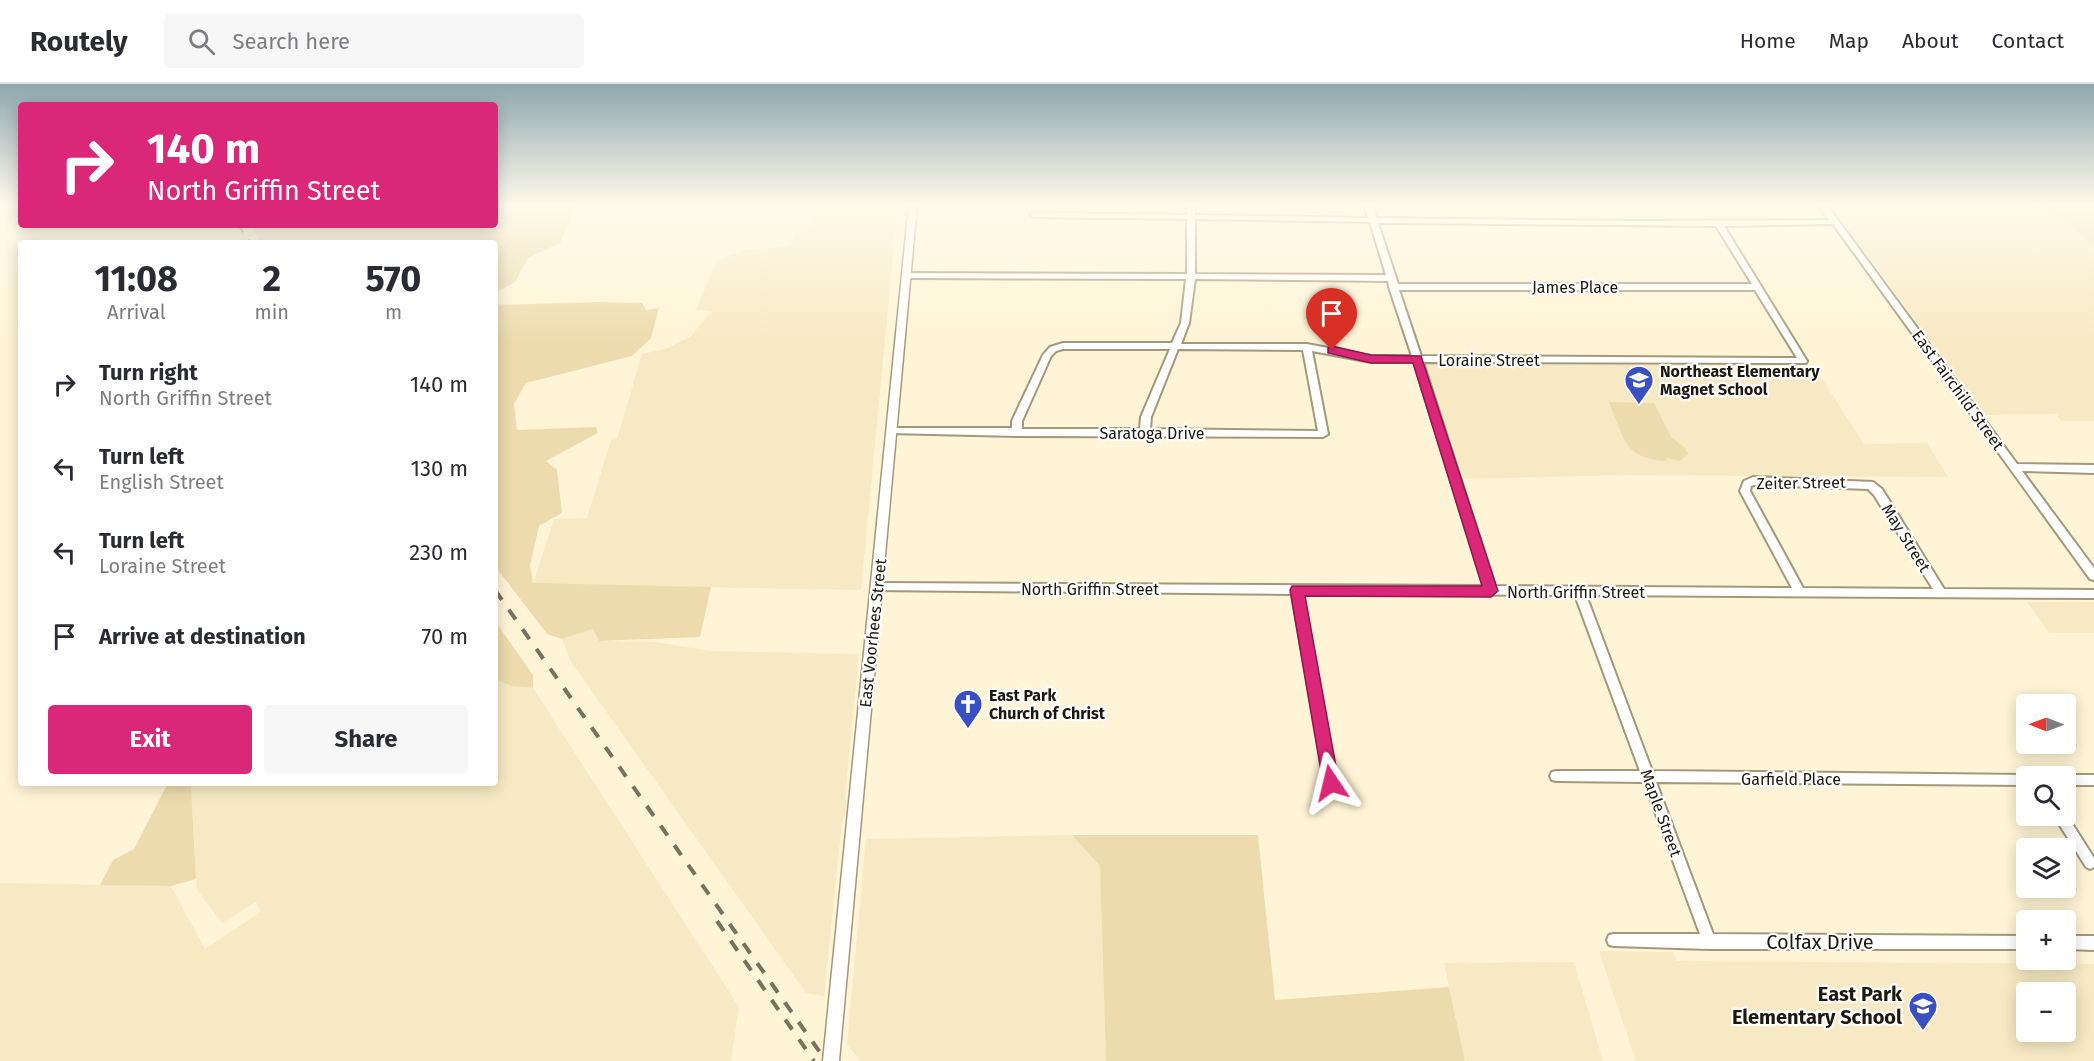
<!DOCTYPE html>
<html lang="en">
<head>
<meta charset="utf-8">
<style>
  body { margin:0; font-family:"Fira Sans",sans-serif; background:#f7f7f7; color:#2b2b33; height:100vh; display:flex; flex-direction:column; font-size:22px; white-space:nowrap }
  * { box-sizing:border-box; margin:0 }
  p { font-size:20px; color:#7c7c81 }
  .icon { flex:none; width:33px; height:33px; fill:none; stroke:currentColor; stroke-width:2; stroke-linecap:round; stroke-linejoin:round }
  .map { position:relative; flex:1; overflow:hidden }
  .panel { position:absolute; left:18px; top:156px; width:480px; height:546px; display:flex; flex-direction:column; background:#fff; border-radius:6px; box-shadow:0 3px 15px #0003 }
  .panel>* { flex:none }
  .banner { position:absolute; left:18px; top:18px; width:480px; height:126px; border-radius:6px; box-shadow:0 3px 15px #0003; background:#db2777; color:#fff; overflow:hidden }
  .needle { width:39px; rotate:271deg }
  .controls { position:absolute; left:2016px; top:610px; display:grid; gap:12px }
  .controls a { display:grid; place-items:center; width:60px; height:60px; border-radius:6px; background:#fff; box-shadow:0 3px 15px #0003; font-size:30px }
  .pin { position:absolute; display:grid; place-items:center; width:51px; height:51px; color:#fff; margin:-62px -26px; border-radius:50% 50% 50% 0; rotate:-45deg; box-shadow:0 0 6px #0007 }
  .pin .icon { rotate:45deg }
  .me { position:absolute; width:66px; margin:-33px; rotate:350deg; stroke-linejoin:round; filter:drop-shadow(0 0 4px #0008) }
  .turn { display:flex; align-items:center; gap:21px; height:126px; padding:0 30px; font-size:27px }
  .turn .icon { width:78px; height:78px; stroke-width:2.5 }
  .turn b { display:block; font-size:42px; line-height:51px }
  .eta { display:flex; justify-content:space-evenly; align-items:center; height:102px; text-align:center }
  .eta b { font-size:36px; font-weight:700; line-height:42px }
  .action { display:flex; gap:12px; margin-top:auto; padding:12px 30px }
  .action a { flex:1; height:69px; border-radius:6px; background:#db2777; color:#fff; font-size:24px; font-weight:700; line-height:69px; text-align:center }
  .action a+a { background:#f7f7f7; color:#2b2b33 }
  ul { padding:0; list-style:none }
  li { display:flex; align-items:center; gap:18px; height:84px; padding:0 30px }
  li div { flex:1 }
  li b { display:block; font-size:22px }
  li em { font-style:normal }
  header { display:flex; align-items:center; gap:36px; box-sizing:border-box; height:84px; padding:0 30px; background:#fff; border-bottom:2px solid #e1e1e2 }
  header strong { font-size:28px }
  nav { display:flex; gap:33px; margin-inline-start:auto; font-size:21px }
  .search { width:420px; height:54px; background:#f7f7f7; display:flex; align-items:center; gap:15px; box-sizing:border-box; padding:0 21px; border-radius:6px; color:#7c7c81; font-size:22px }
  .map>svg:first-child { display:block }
</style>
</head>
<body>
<header>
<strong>Routely</strong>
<div class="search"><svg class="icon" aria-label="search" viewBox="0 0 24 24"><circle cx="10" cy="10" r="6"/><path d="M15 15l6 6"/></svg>Search here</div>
<nav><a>Home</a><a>Map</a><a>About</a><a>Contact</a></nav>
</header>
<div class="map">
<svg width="2094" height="977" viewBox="0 0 2094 977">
  <rect width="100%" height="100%" fill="#fff4d5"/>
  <g fill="#f7e9c3" fill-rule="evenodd">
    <polygon points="1829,120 2038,120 2049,124 2094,162 2094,337 2061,337 2056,330 1986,331"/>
    <polygon points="813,131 897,131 861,506 533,500 554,435 587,434 611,356 617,355 642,270 665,265 691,252 711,227 696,226 717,176 746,166 790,162 796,149 811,143"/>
    <polygon points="1426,280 1814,282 1864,360 1927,359 1948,393 1629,391 1464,395"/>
    <polygon points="2027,518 2094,518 2094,549 2049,549"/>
    <polygon points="593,545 599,557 656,558 711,567 859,570 845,712 847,725 842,738 824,912 806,909 571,578 562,555"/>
    <polygon points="495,595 511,602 533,604 739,923 731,977 0,977 0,799 171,802 205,865 261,828 256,818 222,839 197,806 191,702 193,699 495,699"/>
    <polygon points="1072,751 1100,782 1106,977 861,977 847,961 866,755"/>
    <path d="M 1599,867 L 1673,868 L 1677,877 L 2094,880 L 2094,977 L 1636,977 ZM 2026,909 L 2066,909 L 2066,948 L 2026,948 Z"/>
    <polygon points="1574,878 1603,977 1465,977 1444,879"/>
  </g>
  <g fill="#eddbad">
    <polygon points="495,120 577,120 560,159 528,174 515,198 495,209 495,159 261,159 251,141 495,141"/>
    <polygon points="2038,120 2088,120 2094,125 2094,162 2049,124"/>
    <polygon points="601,218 642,219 646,226 659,224 651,254 632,272 526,299 514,320 517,346 596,343 598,349 546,377 557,386 562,429 539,442 530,481 533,499 711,503 700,553 599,557 593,545 562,555 547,550 495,482 495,221"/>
    <path d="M 1609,318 L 1654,319 L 1671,353 L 1685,364 L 1688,370 L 1680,377 L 1667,374 L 1666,377 C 1623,375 1624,353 1609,318 Z"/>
    <polygon points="495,537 533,591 533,604 511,602 495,595"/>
    <polygon points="168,699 193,699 191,702 196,795 171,802 100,801 113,776 134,765"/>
    <polygon points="1072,751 1258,751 1275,916 1449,903 1465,977 1106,977 1100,782"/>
  </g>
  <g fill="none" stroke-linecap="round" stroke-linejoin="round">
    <g stroke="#a3987c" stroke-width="4">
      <g id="minor">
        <path d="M 1187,120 L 1195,120 L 1195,131 L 1368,134 L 1364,120 L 1372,120 L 1376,134 L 1635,137 L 1829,136 L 1818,120 L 1826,120 L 2017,380 L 2094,381 L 2094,389 L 2022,387 L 2094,484 L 2094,496 L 2090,495 L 1833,140 L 1724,142 L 1807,277 L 1806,279 L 1423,278 L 1495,502 L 1792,504 L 1740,407 L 1744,397 L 1753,393 L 1873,398 L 1882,405 L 1944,505 L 2094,506 L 2094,514 L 1586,511 L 1652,687 L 2026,691 L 2031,693 L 2026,693 L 2026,701 L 1656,698 L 1713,850 L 2026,852 L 2026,865 L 1709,865 L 1614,862 L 1609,861 L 1607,856 L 1609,851 L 1614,850 L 1700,850 L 1644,698 L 1556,697 L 1552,696 L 1550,692 L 1552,688 L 1556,687 L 1640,687 L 1575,511 L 1303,510 L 1337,699 L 1335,703 L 1331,704 L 1327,703 L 1325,699 L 1292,510 L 874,506 L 873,503 L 874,500 L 878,499 L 1484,502 L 1414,278 L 1371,278 L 1312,267 L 1328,350 L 1323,353 L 1017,352 L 889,349 L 887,347 L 892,344 L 1012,344 L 1012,337 L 1043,271 L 1050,263 L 1063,259 L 1172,259 L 1181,239 L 1186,195 L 907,194 L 903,191 L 904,189 L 1187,190 L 1187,135 L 1034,133 L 1030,131 L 1034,129 L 1187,131 ZM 1195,135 L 1370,138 L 1386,191 L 1195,190 ZM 1378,139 L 1716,142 L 1752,200 L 1398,200 ZM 1195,195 L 1388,197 L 1389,203 L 1412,272 L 1371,272 L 1307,260 L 1181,260 L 1189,239 ZM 1399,206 L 1755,206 L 1797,274 L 1421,272 ZM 1063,265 L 1170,265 L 1141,333 L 1140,345 L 1022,345 L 1022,337 L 1051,272 L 1056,267 ZM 1178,265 L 1303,266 L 1318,347 L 1150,345 L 1151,333 ZM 1754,401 L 1868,405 L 1874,411 L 1933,505 L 1803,504 L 1750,407 L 1751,402 Z"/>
        <polygon points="2066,691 2094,691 2094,701 2066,701 2066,693 2061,693"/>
        <polygon points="2066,730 2094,774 2094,783 2090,785 2086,783 2054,732 2066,732"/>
        <polygon points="2066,852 2094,852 2094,866 2066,865"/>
      </g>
    </g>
    <g stroke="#a3987c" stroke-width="3">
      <polygon id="major" points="909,120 917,120 839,977 823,977"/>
    </g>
    <use href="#minor" fill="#fff" fill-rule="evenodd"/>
    <use href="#major" fill="#fff" fill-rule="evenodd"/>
    <polyline stroke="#78715e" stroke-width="2" stroke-dasharray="9 9" stroke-linecap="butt" points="238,141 251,159"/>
    <g stroke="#78715e" stroke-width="4" stroke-dasharray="12 12" stroke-linecap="butt">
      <polyline points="495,506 826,977"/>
      <polyline points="717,837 814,977"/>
    </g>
  </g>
  <linearGradient id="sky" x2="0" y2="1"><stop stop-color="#8ea7af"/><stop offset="0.47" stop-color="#fffaec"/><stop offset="1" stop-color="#fffaec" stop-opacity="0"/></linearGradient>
  <rect width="2094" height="257" fill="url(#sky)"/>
  <polygon fill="#db2777" stroke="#8e194d" stroke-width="1.5" points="1332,262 1371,271 1421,272 1498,507 1491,513 1305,512 1339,699 1337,704 1331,706 1326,704 1323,699 1290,506 1292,502 1482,502 1413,279 1371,279 1328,269 1328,264"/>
  <defs>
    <g id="school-pin" transform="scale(1.5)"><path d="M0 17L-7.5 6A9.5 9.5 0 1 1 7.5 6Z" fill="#3a50c2" stroke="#fff"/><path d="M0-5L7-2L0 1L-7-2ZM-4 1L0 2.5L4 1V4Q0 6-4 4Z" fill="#fff"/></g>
    <g id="church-pin" transform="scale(1.5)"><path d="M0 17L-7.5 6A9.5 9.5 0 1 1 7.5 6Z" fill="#3a50c2" stroke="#fff"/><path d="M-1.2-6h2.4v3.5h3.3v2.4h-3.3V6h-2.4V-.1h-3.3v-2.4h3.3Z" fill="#fff"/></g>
  </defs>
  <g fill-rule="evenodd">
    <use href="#school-pin" x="1639" y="296"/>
    <use href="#church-pin" x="968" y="620"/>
    <use href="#school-pin" x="1923" y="922"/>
  </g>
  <g text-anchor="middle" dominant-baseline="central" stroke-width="4.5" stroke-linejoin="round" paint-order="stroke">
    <g font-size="16" fill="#1c180d" stroke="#fff">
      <text x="1575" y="203">James Place</text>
      <text x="1489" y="276">Loraine Street</text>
      <text transform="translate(1958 306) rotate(54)">East Fairchild Street</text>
      <text x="1152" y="349">Saratoga Drive</text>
      <text transform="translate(1801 399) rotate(-1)">Zeiter Street</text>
      <text transform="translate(1906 454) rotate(58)">May Street</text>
      <text x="1090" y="505">North Griffin Street</text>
      <text x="1576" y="508">North Griffin Street</text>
      <text transform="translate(873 549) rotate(-84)">East Voorhees Street</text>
      <text x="1791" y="695">Garfield Place</text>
      <text transform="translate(1661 729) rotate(70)">Maple Street</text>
    </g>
    <g font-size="16" font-weight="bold" fill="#1c180d" stroke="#fff" text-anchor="start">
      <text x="1660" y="287">Northeast Elementary<tspan x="1660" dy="18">Magnet School</tspan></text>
      <text x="989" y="611">East Park<tspan x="989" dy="18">Church of Christ</tspan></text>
    </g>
    <g font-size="20" fill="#1c180d" stroke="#fff">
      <text x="1820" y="858">Colfax Drive</text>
    </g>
    <g font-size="20" font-weight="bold" fill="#1c180d" stroke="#fff" text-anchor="end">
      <text x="1902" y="910">East Park<tspan x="1902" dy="23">Elementary School</tspan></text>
    </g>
  </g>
</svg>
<div class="controls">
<a><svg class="needle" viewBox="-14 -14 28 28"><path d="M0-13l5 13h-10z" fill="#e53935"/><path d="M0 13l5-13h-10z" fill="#7c7c81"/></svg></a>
<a><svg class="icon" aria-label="search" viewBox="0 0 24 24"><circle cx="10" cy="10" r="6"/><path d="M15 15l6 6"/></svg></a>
<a><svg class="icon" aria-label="layers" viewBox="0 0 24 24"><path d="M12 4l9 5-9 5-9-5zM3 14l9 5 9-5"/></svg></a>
<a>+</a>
<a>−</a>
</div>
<div class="pin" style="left:1332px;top:266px;background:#d93025"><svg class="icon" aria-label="arrive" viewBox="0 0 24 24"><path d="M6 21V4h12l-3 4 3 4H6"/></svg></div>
<svg class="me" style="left:1331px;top:699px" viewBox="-20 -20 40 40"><path d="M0-17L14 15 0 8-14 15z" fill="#db2777" stroke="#fff" stroke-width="4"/></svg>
<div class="banner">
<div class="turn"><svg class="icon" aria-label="right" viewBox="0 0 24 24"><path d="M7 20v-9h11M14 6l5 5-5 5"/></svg><div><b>140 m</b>North Griffin Street</div></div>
</div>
<section class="panel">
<div class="eta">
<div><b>11:08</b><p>Arrival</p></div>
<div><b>2</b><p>min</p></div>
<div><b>570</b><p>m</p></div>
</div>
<ul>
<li><svg class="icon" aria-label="right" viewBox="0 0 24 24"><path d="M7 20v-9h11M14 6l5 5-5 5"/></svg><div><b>Turn right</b><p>North Griffin Street</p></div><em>140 m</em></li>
<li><svg class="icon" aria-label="left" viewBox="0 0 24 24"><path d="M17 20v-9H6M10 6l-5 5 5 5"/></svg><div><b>Turn left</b><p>English Street</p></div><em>130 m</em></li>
<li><svg class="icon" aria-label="left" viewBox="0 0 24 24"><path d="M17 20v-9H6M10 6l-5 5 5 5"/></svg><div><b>Turn left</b><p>Loraine Street</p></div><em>230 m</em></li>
<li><svg class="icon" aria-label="arrive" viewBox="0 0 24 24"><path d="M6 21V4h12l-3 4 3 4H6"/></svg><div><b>Arrive at destination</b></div><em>70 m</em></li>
</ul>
<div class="action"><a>Exit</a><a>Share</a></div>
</section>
</div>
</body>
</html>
